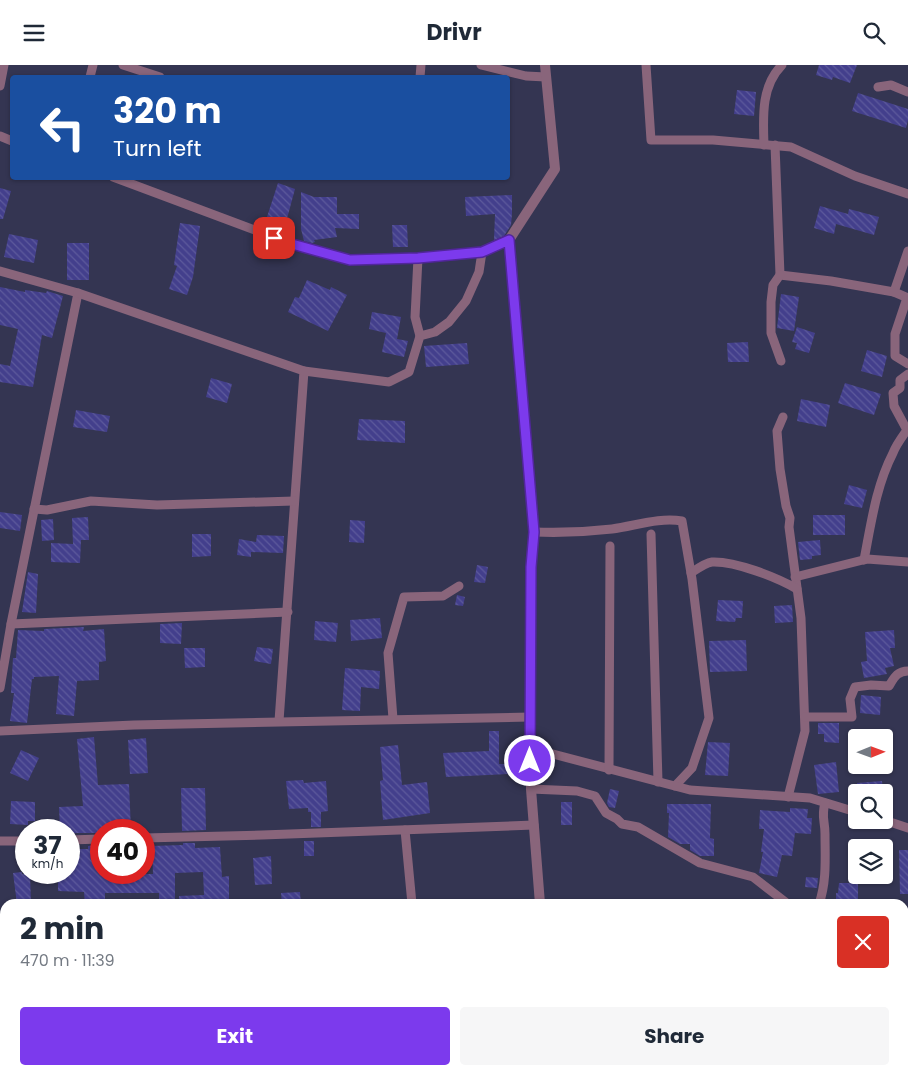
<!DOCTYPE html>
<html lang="en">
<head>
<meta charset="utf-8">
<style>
  body { margin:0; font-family:Poppins,sans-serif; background:#f6f6f7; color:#1f2937; height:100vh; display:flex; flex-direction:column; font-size:19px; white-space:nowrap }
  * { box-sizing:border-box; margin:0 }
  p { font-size:16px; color:#747a83 }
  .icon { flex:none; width:28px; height:28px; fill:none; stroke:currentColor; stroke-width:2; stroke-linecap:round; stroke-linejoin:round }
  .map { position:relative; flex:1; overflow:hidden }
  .sheet { position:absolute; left:0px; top:834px; width:909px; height:176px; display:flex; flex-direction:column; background:#fff; border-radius:15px 15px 0 0; box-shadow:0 1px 4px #0004 }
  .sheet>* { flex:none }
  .hud { position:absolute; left:10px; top:10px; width:500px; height:105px; border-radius:5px; box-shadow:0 1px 4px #0004; background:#1a4fa0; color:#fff; overflow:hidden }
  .needle { width:32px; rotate:89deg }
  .fabs { position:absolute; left:848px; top:664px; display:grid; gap:10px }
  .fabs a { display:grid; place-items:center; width:45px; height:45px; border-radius:5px; background:#fff; box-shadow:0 1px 4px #0004; font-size:25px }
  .speed { position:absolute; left:15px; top:754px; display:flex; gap:10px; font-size:25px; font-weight:700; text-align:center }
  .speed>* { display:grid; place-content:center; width:65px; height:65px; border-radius:50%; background:#fff; box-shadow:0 1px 4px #0004; line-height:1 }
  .speed small { font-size:12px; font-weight:400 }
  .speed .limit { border:8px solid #d22; background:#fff; color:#111 }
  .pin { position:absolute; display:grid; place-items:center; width:42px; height:42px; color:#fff; margin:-21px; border-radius:10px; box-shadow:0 2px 8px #0006 }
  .me { position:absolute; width:55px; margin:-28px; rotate:0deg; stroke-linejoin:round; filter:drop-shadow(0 0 4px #0008) }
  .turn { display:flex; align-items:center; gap:18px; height:105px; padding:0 20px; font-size:22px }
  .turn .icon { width:65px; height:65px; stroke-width:2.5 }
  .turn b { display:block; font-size:35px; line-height:42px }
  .round { display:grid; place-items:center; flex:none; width:52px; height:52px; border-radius:5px; background:#f6f6f7 }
  .head { display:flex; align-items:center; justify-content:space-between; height:85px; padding:0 20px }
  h1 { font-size:30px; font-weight:700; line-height:38px }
  .primary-button { display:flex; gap:10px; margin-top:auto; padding:10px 20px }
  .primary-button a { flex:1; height:58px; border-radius:5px; background:#7c3aed; color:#fff; font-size:20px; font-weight:700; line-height:58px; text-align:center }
  .primary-button a+a { background:#f6f6f7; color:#1f2937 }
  header { display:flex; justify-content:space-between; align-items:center; height:65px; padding:0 20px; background:#fff; font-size:22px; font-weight:700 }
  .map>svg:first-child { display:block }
</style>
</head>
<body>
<header><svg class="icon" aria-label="menu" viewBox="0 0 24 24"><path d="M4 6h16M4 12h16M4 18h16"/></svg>Drivr<svg class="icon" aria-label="search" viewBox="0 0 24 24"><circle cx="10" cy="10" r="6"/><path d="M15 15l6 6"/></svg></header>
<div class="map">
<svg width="908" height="1009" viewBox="0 0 908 1009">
  <defs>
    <pattern id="building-back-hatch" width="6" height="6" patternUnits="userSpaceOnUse" patternTransform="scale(1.25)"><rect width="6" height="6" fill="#433f8c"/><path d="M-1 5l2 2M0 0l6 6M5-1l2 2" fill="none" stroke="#5d5a9c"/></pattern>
  </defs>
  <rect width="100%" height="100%" fill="#343552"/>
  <g fill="url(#building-back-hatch)">
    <polygon points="819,0 857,0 850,18 833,12 832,15 816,10"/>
    <polygon points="737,25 756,27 754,51 734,49"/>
    <polygon points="858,28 908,44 908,55 906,63 852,46"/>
    <polygon points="278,118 295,124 285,161 266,155"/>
    <polygon points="0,123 11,126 3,154 0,154"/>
    <polygon points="301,127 314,132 337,132 337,149 359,149 359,164 335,163 337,172 314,175 315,177 312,178 304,176 301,164"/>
    <polygon points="512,130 512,149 511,160 504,171 494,175 495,149 466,151 465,132"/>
    <polygon points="820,141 848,149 849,144 879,152 874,170 836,159 834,169 814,163"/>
    <polygon points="180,158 200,161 193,212 187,230 169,224 177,201 174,200"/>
    <polygon points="392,160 407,160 408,182 393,182"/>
    <polygon points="9,169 38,175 34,198 4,192"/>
    <rect x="67" y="178" width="22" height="37"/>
    <polygon points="307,215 330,225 331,222 347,230 328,266 288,247 295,232 299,233"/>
    <polygon points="0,222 25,227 25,225 46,228 47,226 63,231 52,273 42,270 33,322 0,317 0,299 10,301 18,264 0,260"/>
    <polygon points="781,229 799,232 794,266 777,263"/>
    <polygon points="372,247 401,252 397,274 408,276 404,292 382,287 386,268 369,264"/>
    <polygon points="797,262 815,268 809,288 795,284 797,278 792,277"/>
    <polygon points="748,277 749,297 728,297 727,278"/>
    <polygon points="467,278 469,299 426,302 424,281"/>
    <polygon points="867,285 887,291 882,312 861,306"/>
    <polygon points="211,313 232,319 227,338 206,332"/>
    <polygon points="845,318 881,329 874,350 838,338"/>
    <polygon points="801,334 830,340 826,362 797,356"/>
    <polygon points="76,345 110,351 107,367 73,362"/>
    <polygon points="359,354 405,356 405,378 357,375"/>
    <polygon points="849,420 867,425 862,443 844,439"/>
    <polygon points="0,447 22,450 20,466 0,463"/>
    <rect x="813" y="450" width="32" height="20"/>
    <polygon points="88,452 89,475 81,475 80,498 51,497 51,478 73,479 72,453"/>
    <polygon points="53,454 54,475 42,476 41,455"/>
    <polygon points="350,455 365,456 364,478 349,477"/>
    <polygon points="192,469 211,469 211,491 192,492"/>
    <polygon points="257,470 284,471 283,488 251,487 251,492 237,490 239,474 256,477"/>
    <polygon points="820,475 821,490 812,491 812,494 800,495 798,477"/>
    <polygon points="477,500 488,502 485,518 474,517"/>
    <polygon points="28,507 38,509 36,548 22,547"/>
    <polygon points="457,530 465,532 463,541 455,540"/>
    <polygon points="718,535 743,536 742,553 736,553 735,557 716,556"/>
    <polygon points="792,540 793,557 775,558 774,541"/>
    <polygon points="380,553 382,573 351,576 350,555"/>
    <polygon points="315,556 338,558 336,577 314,575"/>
    <polygon points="182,558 181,579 160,578 160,559"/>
    <polygon points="84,562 83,566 104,564 106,596 99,597 99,615 77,616 74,651 56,649 59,611 34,612 34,614 32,614 27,658 10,656 14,628 11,628 13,593 16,593 18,565 44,566 44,564"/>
    <polygon points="894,565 895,583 890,583 894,601 885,603 887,609 864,613 861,597 867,596 865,567"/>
    <polygon points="746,575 747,606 710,607 709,576"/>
    <polygon points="257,582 273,584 271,599 254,596"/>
    <polygon points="184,583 205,583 205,602 185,603"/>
    <polygon points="345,603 380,606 379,624 361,622 360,646 342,645"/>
    <polygon points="861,630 881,632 880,650 860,648"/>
    <polygon points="818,658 839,658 839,678 824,677 824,669 818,669"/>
    <polygon points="489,666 499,666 499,699 508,699 509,709 446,712 443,688 489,686"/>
    <polygon points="94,672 98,720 129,719 131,765 101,765 101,768 69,768 69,765 60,765 59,742 83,741 77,674"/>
    <polygon points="146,673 148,708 130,709 128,675"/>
    <polygon points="708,677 730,678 728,711 705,710"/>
    <polygon points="398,680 402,720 427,717 430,748 383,755 380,716 383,715 380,682"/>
    <polygon points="21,685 39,693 28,716 10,708"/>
    <polygon points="836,697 839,727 818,729 814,700"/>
    <polygon points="303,715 304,718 326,716 328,746 321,747 321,762 311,762 311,747 308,747 308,743 289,744 286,716"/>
    <polygon points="882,716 883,728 858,728 857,718"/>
    <polygon points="181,723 205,723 206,765 182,766"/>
    <polygon points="610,724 619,726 615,743 609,742 607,738"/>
    <polygon points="11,736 35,737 35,756 28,756 28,760 10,759"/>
    <rect x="561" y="737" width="11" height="23"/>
    <polygon points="667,739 711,739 710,773 714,774 714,791 700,791 690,785 690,779 680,779 668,772 669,748 667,748"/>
    <polygon points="790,743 808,744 807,753 812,753 811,769 795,768 792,791 782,790 777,812 759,808 763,787 761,787 764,764 759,764 760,745 790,747"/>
    <rect x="304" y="776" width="10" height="15"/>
    <polygon points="183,778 195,778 195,783 220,782 222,812 229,811 229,839 179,839 179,831 204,830 203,807 175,808 175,839 159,839 159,828 105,828 105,839 85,839 84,827 58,826 58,808 69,808 69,791 80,791 79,784 88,784 88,781 101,780 102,809 153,809 152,781 183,780"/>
    <polygon points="899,785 908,785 908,829 900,829"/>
    <polygon points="271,791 272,819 255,820 253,793"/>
    <polygon points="22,807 22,809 30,809 31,839 17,839 13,808"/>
    <polygon points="806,812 818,813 817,823 805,822"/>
    <polygon points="839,818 858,818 858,839 836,838 836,828 838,828"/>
    <polygon points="300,827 301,839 282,839 281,828"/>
  </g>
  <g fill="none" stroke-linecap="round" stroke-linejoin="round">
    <g stroke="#89657b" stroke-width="9">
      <polyline points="123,0 160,12"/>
      <polyline points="481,0 526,11 546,12"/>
      <polyline points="646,0 651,75 713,75 791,82 855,111 908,129"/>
      <polyline points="90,12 93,0"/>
      <polyline points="420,12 421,0"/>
      <polyline points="0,21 4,0"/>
      <polyline points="878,22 891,20 908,27"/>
      <polyline points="0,71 12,76"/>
      <path d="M 764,80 C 763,52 761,21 782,0"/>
      <polyline points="775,80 780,210 831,216 894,227"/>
      <polyline points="113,112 292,179 350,195 418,193 482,187 509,175"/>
      <polyline points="908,186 894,227 908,233"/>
      <polyline points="418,193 415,252 420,271"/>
      <polyline points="0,206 78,228 11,559 0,623"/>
      <polyline points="780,210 773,220 771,237 771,268 781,296"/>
      <polyline points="78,228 304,306 279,656"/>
      <polyline points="907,233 895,269 895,291 908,299"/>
      <polyline points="304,306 389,317 409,307 420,271 435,267 449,257 466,236 479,207 482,187"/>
      <polyline points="783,352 777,366 780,404 786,441 790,453 789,462 801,553 805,666 788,732"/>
      <polyline points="34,444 47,445 91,436 157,440 294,436"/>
      <path d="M 534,467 C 560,468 586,467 612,464 C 635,461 659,452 682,456 L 692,514 L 709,653 L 692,703 L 675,721"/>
      <polyline points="651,469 658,717"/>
      <path d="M 864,495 C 871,459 876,421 893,388 C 896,380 902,372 907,365 L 894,341 L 893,328 L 900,323 L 900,315 L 908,309"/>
      <path d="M 691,508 C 697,504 705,498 712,497 C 735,496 776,512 797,524"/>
      <polyline points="795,512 867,494 908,497"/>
      <polyline points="11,559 288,547"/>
      <path d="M 805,652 L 852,652 L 850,634 L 855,622 L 871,620 L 889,621 C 894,613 897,606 908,606"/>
      <polyline points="393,654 388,588 404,532 443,531 459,521"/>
      <polyline points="0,666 134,660 530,652"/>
      <polyline points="530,683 690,725 810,733 856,747"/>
      <polyline points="609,705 610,481"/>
      <polyline points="531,724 577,726 595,731 606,748 617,754 622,759 638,762 700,798 753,812 788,839"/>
      <polyline points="884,755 908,763"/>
      <polyline points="405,765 412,839"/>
      <polyline points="144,773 262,770 534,760"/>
      <polyline points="69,775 101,774"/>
      <polyline points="0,776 26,776"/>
      <path d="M 819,839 C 827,816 825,792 825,769 C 825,755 821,752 825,738"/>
      <polyline points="0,887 5,887"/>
      <polyline points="904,907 908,908"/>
      <polyline points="0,1002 5,1002"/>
      <polyline points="826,1005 828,1009"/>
      <polyline points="841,1005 853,1009"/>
    </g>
    <g stroke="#89657b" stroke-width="10">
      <polyline points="540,839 531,724 531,502 534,467 509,175 555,104 545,0"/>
      <polyline points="554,1005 555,1009"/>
    </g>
  </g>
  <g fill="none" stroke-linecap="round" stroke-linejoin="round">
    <g stroke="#51269a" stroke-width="12">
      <polyline id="route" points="274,173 292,179 350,195 418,193 482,187 509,175 534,467 531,502 530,696"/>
    </g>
    <use href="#route" stroke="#7c3aed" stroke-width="9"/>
  </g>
</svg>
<div class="fabs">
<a><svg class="needle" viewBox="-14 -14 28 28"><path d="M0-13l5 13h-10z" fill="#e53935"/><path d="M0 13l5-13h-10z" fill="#747a83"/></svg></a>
<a><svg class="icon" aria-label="search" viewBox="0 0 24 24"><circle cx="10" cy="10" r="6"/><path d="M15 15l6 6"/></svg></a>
<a><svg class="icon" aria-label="layers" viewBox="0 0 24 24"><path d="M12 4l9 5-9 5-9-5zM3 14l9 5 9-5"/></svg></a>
</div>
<div class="speed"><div>37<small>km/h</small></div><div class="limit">40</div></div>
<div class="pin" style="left:274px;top:173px;background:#d93025"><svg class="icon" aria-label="arrive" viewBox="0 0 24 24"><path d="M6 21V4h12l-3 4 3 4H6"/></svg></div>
<svg class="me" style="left:530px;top:696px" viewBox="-20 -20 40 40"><circle r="17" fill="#7c3aed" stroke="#fff" stroke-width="3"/><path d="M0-11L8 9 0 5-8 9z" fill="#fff"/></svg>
<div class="hud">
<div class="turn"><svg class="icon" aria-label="left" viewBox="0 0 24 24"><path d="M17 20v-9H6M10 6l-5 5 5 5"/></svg><div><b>320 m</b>Turn left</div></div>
</div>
<section class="sheet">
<div class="head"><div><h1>2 min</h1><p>470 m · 11:39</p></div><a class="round" style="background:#d93025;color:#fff"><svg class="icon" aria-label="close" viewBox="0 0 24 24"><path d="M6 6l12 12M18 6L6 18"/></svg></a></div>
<div class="primary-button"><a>Exit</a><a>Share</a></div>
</section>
</div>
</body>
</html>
